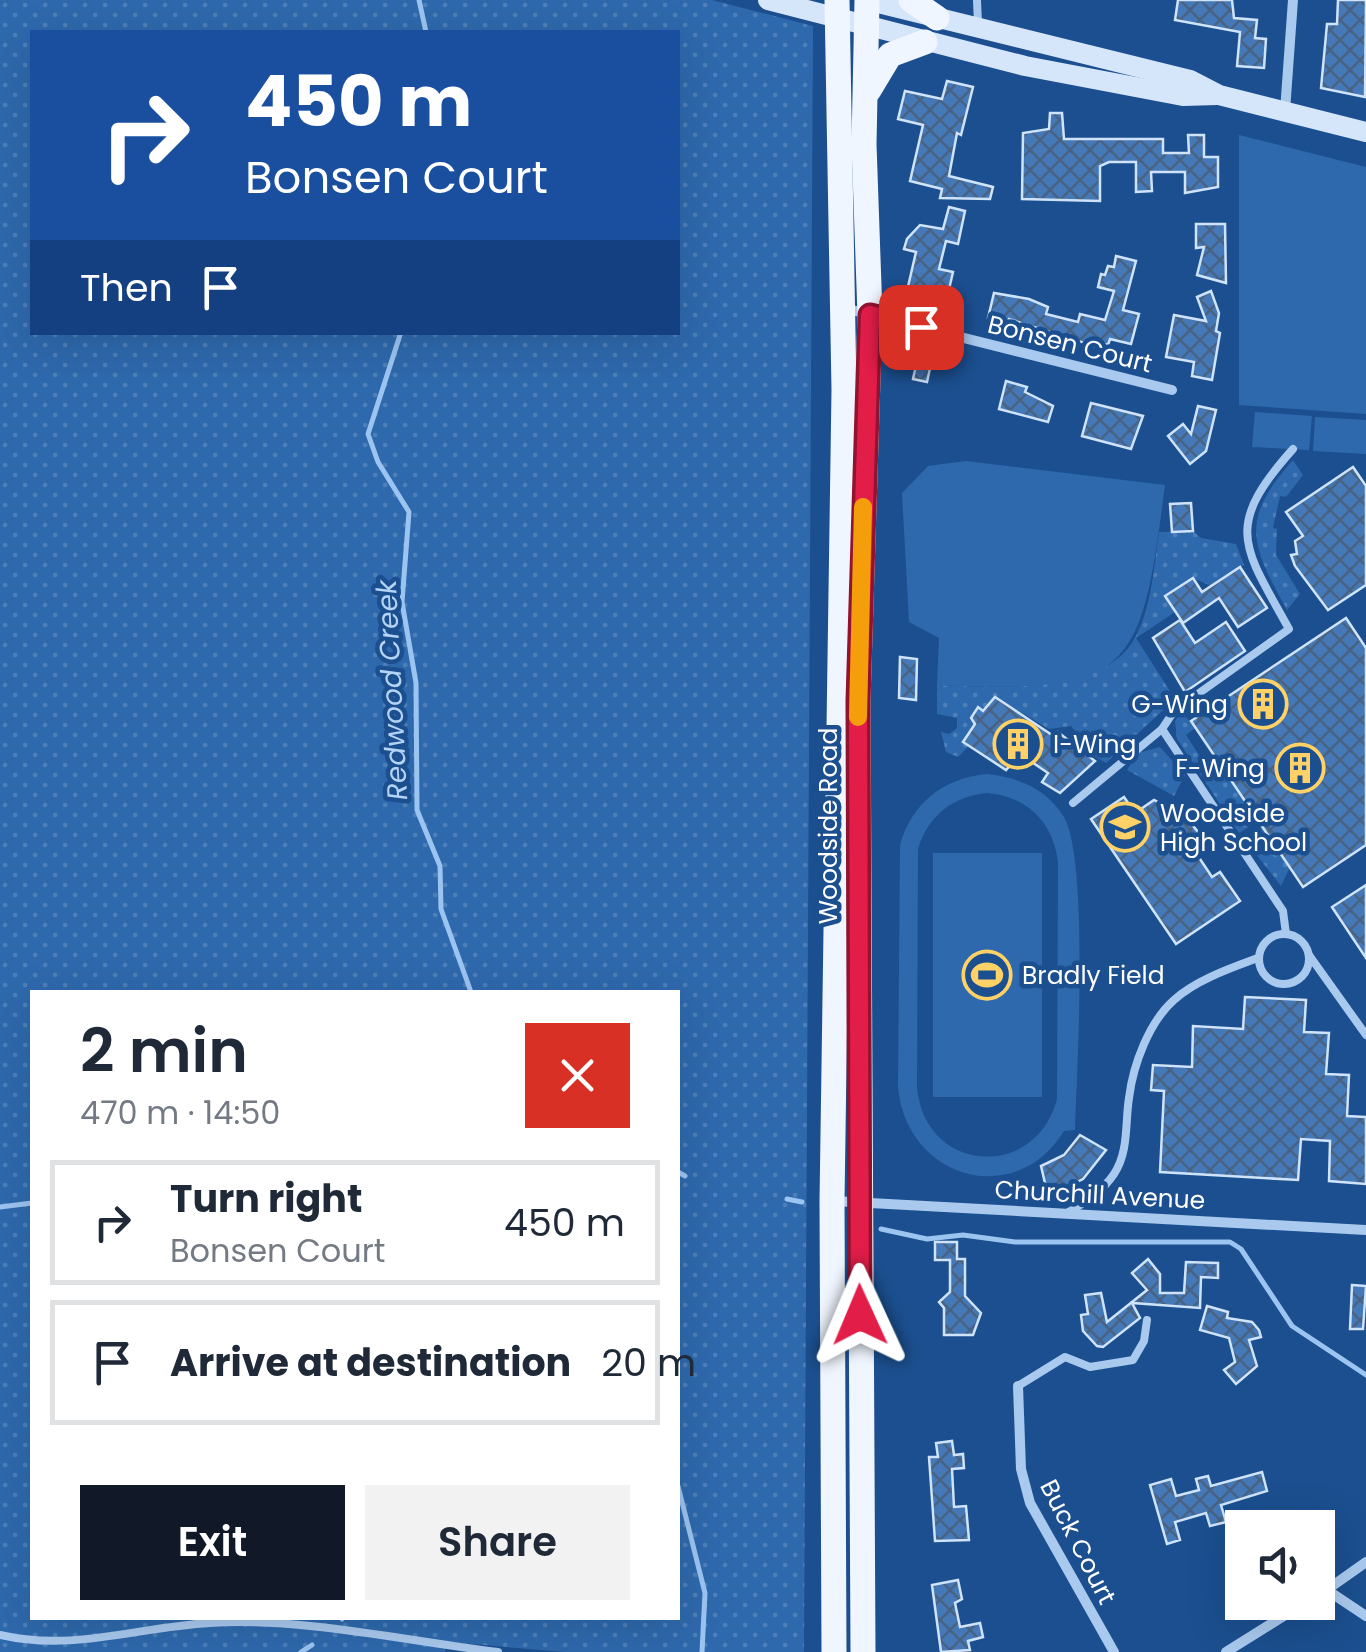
<!DOCTYPE html>
<html lang="en">
<head>
<meta charset="utf-8">
<style>
  body { margin:0; font-family:Poppins,sans-serif; background:#f2f2f3; color:#1f2937; height:100vh; display:flex; flex-direction:column; font-size:38px; white-space:nowrap }
  * { box-sizing:border-box; margin:0 }
  p { font-size:32px; color:#747a83 }
  .icon { flex:none; width:55px; height:55px; fill:none; stroke:currentColor; stroke-width:2; stroke-linecap:round; stroke-linejoin:round }
  .map { position:relative; flex:1; overflow:hidden }
  .sheet { position:absolute; left:30px; top:990px; width:650px; height:630px; display:flex; flex-direction:column; background:#fff; border-radius:0px; box-shadow:0 10px 40px #0002 }
  .sheet>* { flex:none }
  .top-card { position:absolute; left:30px; top:30px; width:650px; height:305px; border-radius:0px; box-shadow:0 10px 40px #0002; background:#1a4fa0; color:#fff; overflow:hidden }
  .tools { position:absolute; left:1225px; top:1510px; display:grid; gap:20px }
  .tools a { display:grid; place-items:center; width:110px; height:110px; border-radius:0px; background:#fff; box-shadow:0 10px 40px #0002; font-size:50px }
  .pin { position:absolute; display:grid; place-items:center; width:85px; height:85px; color:#fff; margin:-42px; border-radius:20px; box-shadow:0 5px 15px #0006 }
  .me { position:absolute; width:110px; margin:-55px; rotate:359deg; stroke-linejoin:round; filter:drop-shadow(0 0 8px #0008) }
  .turn { display:flex; align-items:center; gap:35px; height:210px; padding:0 50px; font-size:45px }
  .turn .icon { width:130px; height:130px; stroke-width:2.5 }
  .turn b { display:block; font-size:70px; line-height:85px }
  .then { display:flex; align-items:center; height:95px; padding:0 50px; background:#0003; gap:20px; font-size:38px }
  .round { display:grid; place-items:center; flex:none; width:105px; height:105px; border-radius:0px; background:#f2f2f3 }
  .head { display:flex; align-items:center; justify-content:space-between; height:170px; padding:0 50px }
  h1 { font-size:60px; font-weight:600; line-height:75px }
  .button { display:flex; gap:20px; margin-top:auto; padding:20px 50px }
  .button a { flex:1; height:115px; border-radius:0px; background:#111827; color:#fff; font-size:40px; font-weight:600; line-height:115px; text-align:center }
  .button a+a { background:#f2f2f3; color:#1f2937 }
  ul { padding:0; list-style:none }
  li { display:flex; align-items:center; gap:30px; height:125px; margin:0 20px 15px; padding:0 30px; border:5px solid #e0e1e3; border-radius:0px }
  li div { flex:1 }
  li b { display:block; font-size:38px }
  li em { font-style:normal }
  .map>svg:first-child { display:block }
</style>
</head>
<body>
<div class="map">
<svg width="1366" height="1652" viewBox="0 0 1366 1652">
  <defs>
    <pattern id="grass-dots" width="8" height="8" patternUnits="userSpaceOnUse" patternTransform="scale(2.5)"><rect width="8" height="8" fill="#2e69ad"/><path d="M2 2h.1M6 6h.1" fill="none" stroke="#4d80b9" stroke-width="1.8" stroke-linecap="round"/></pattern>
    <pattern id="building-cross-hatch" width="8" height="8" patternUnits="userSpaceOnUse" patternTransform="scale(2.5)"><rect width="8" height="8" fill="#4478b7"/><path d="M0 0l8 8M0 8l8-8" fill="none" stroke="#486282"/></pattern>
  </defs>
  <rect width="100%" height="100%" fill="#1b4f8f"/>
  <g fill="url(#grass-dots)" fill-rule="evenodd">
    <path d="M 0,0 L 712,0 L 813,26 L 804,1652 L 565,1652 L 447,1642 L 445,1652 L 0,1652 ZM 32,32 L 678,32 L 678,332 L 32,332 ZM 32,992 L 678,992 L 678,1618 L 32,1618 Z"/>
    <path d="M 1293,460 L 1303,475 L 1286,497 L 1280,496 L 1273,528 L 1277,529 L 1276,555 L 1300,594 L 1287,610 C 1251,545 1239,520 1293,460 Z"/>
    <path d="M 1193,531 L 1201,538 L 1236,544 L 1244,565 L 1211,586 L 1193,578 L 1165,595 L 1175,612 L 1136,638 L 1175,699 L 1106,763 L 1076,745 L 1076,732 L 1071,726 L 1049,729 L 997,698 L 982,710 L 977,706 L 969,719 L 975,724 L 963,741 L 969,746 L 958,757 L 946,752 L 941,732 L 949,734 L 957,728 L 957,718 L 937,714 L 937,685 C 993,687 1106,696 1136,636 C 1152,605 1154,566 1159,532 Z"/>
    <polygon points="1182,712 1195,728 1186,735 1210,772 1224,764 1258,821 1239,833 1177,739 1175,721"/>
    <polygon points="1160,747 1185,775 1174,796 1127,770 1138,753"/>
    <polygon points="1263,826 1290,867 1281,886 1244,839"/>
  </g>
  <g fill="#2e69ad" fill-rule="evenodd">
    <polygon points="1239,135 1366,167 1366,414 1239,405"/>
    <polygon points="1255,412 1312,416 1309,450 1252,447"/>
    <polygon points="1315,417 1366,420 1366,454 1313,451"/>
    <path d="M 966,461 L 1165,485 C 1141,672 1134,694 937,685 L 939,638 L 909,622 L 902,493 L 928,466 Z"/>
    <path d="M 987,774 C 1018,777 1047,789 1064,817 C 1089,861 1077,1071 1075,1130 L 1064,1131 C 1015,1211 906,1178 898,1087 L 900,845 C 912,803 943,778 987,774 ZM 987,793 C 1027,796 1054,823 1058,863 L 1057,1099 C 1035,1182 924,1173 917,1087 L 918,849 C 928,816 953,796 987,793 Z"/>
    <rect x="933" y="853" width="109" height="244"/>
  </g>
  <g fill="none" stroke-linecap="round" stroke-linejoin="round">
    <g stroke="#9cc4f0" stroke-width="5">
      <polyline points="419,0 426,32"/>
      <polyline points="401,332 368,434 378,462 409,512 402,602 416,683 417,810 440,866 441,909 471,992"/>
      <polyline points="678,1172 685,1176"/>
      <polyline points="787,1199 802,1202"/>
      <polyline points="0,1207 32,1203"/>
      <polyline points="881,1229 927,1239 963,1235 1015,1242 1230,1242 1241,1249 1292,1326 1366,1375"/>
      <polyline points="678,1486 705,1593 702,1652"/>
      <polyline points="342,1619 343,1618"/>
      <polyline points="301,1652 312,1645"/>
    </g>
  </g>
  <g fill="url(#building-cross-hatch)" stroke="#cfe3fa" stroke-width="2.5">
    <polygon points="1178,0 1232,0 1234,18 1257,20 1255,38 1266,39 1264,68 1237,66 1240,32 1175,20"/>
    <polygon points="1338,0 1366,0 1365,97 1321,88 1327,24 1337,24"/>
    <polygon points="947,81 973,87 961,135 957,133 949,176 993,187 990,199 940,198 942,189 910,181 923,125 898,119 905,91 942,99"/>
    <polygon points="1050,113 1062,113 1064,139 1163,139 1163,153 1189,153 1188,135 1204,135 1204,157 1218,157 1218,187 1185,193 1185,172 1151,172 1152,191 1136,192 1136,162 1109,162 1100,166 1100,201 1022,199 1023,133 1049,129"/>
    <polygon points="949,207 965,211 958,244 946,241 939,269 953,272 947,298 958,301 953,320 904,304 916,252 904,249 907,239 920,225 943,229"/>
    <polygon points="1196,224 1225,224 1226,283 1197,275 1204,247 1196,248"/>
    <polygon points="1116,256 1136,261 1123,310 1139,314 1131,344 1110,339 1108,345 1095,341 1094,346 1009,319 1008,323 988,318 994,293 1029,299 1048,307 1046,314 1078,322 1080,314 1105,320 1114,291 1098,287 1101,274 1105,275 1108,266 1114,267"/>
    <polygon points="1211,291 1219,313 1216,331 1220,333 1212,380 1192,376 1194,362 1166,357 1174,315 1206,321 1197,297"/>
    <polygon points="907,335 936,341 927,382 913,379 917,361 902,358"/>
    <polygon points="1006,381 1027,387 1025,392 1053,406 1048,422 999,409"/>
    <polygon points="1091,403 1143,416 1131,449 1082,436"/>
    <polygon points="1198,406 1216,410 1206,451 1190,464 1168,436 1183,424 1191,434"/>
    <polygon points="1353,467 1366,486 1366,585 1328,610 1295,566 1291,555 1297,554 1295,541 1303,536 1286,512"/>
    <polygon points="1191,503 1193,531 1172,532 1170,504"/>
    <polygon points="1240,567 1267,608 1238,627 1219,598 1183,623 1165,596 1193,578 1202,592"/>
    <polygon points="1346,618 1366,648 1366,845 1303,887 1191,721"/>
    <polygon points="1180,620 1195,643 1226,622 1245,651 1185,692 1153,638"/>
    <polygon points="900,657 917,659 916,700 899,698"/>
    <polygon points="995,697 1055,737 1058,732 1095,761 1060,793 1042,782 1048,773 1020,754 1006,770 963,742 975,724 971,718 978,707 983,711"/>
    <polygon points="1124,797 1135,813 1154,800 1184,815 1203,838 1198,841 1203,848 1196,853 1212,877 1220,872 1240,901 1176,944 1091,819"/>
    <polygon points="1366,885 1366,958 1332,907"/>
    <polygon points="1245,997 1306,1000 1304,1032 1329,1033 1326,1074 1349,1075 1347,1116 1366,1117 1366,1184 1329,1181 1330,1141 1301,1139 1298,1180 1160,1172 1164,1091 1151,1090 1153,1065 1192,1067 1193,1026 1243,1029"/>
    <polygon points="1080,1135 1106,1150 1083,1179 1048,1196 1041,1166 1064,1155"/>
    <polygon points="935,1242 957,1242 957,1259 965,1259 965,1296 981,1313 973,1335 944,1335 944,1308 939,1302 950,1292 950,1260 935,1260"/>
    <polygon points="1148,1259 1160,1274 1160,1293 1184,1293 1186,1262 1218,1263 1218,1278 1201,1277 1200,1308 1132,1303 1140,1318 1103,1347 1097,1346 1083,1331 1081,1315 1088,1314 1085,1295 1101,1293 1107,1322 1147,1290 1132,1273"/>
    <polygon points="1352,1285 1366,1286 1363,1329 1350,1329"/>
    <polygon points="1207,1306 1228,1312 1227,1318 1252,1322 1259,1330 1261,1337 1249,1340 1257,1366 1236,1384 1224,1370 1235,1362 1229,1338 1200,1330"/>
    <polygon points="952,1441 954,1455 963,1454 964,1468 952,1469 954,1507 966,1506 969,1540 935,1541 929,1457 938,1457 936,1443"/>
    <polygon points="1262,1472 1267,1491 1221,1505 1226,1522 1210,1526 1206,1513 1175,1522 1180,1540 1167,1544 1150,1485 1171,1479 1176,1496 1199,1490 1196,1479 1208,1476 1211,1486"/>
    <polygon points="958,1580 962,1599 955,1603 960,1627 980,1623 983,1637 968,1641 970,1650 941,1652 932,1585"/>
  </g>
  <g fill="none" stroke-linecap="round" stroke-linejoin="round">
    <g stroke="#a9c9ee" stroke-width="8">
      <polyline points="977,0 978,24"/>
      <polyline points="1162,729 1283,911 1286,934"/>
      <path d="M 1073,803 L 1162,729 L 1174,711 L 1289,629 C 1243,546 1223,527 1293,449"/>
      <circle cx="1284" cy="959" r="25"/>
      <polyline points="1309,955 1366,1035"/>
      <path d="M 1067,1213 C 1086,1202 1102,1192 1114,1174 C 1129,1152 1125,1122 1129,1098 C 1133,1065 1149,1022 1174,1000 C 1196,980 1231,968 1258,958"/>
      <polyline points="1018,1386 1065,1357 1090,1367 1133,1360 1144,1341 1147,1320"/>
      <path d="M 0,1635 C 73,1652 137,1627 210,1623 C 301,1617 407,1641 498,1652"/>
    </g>
    <g stroke="#a9c9ee" stroke-width="10">
      <polyline points="1285,111 1293,0"/>
      <polyline points="844,308 1172,390"/>
      <polyline points="833,1201 1366,1230"/>
      <polyline points="1018,1386 1021,1469 1030,1503 1114,1652"/>
      <polyline points="1327,1590 1366,1616"/>
      <polyline points="1318,1596 1366,1562"/>
      <polyline points="1226,1652 1306,1602"/>
    </g>
    <g stroke="#d6e6fa" stroke-width="20">
      <polyline points="768,0 1025,66 1183,96 1217,95"/>
      <polyline points="866,0 1190,80 1219,95 1366,132"/>
    </g>
    <g stroke="#f0f6ff" stroke-width="25">
      <polyline points="911,0 937,18"/>
      <polyline points="869,90 890,55 925,42"/>
      <polyline points="834,1652 832,1201 844,390 837,0"/>
      <polyline points="863,1652 858,701 870,315 864,144 867,0"/>
    </g>
  </g>
  <g fill="none" stroke-linecap="round" stroke-linejoin="round">
    <g stroke="#92132f" stroke-width="25">
      <polyline id="route" points="860,1315 858,701 870,315 921,327"/>
    </g>
    <use href="#route" stroke="#e11d48" stroke-width="18"/>
    <polyline stroke="#f59e0b" stroke-width="18" points="858,717 863,507"/>
  </g>
  <defs>
    <g id="building-ring" transform="scale(2.5)"><circle r="9.5" fill="#1b4f8f" stroke="#ffd166" stroke-width="1.5"/><path d="M-4-6H4V6H1V3H-1V6H-4ZM-2.5-4.3h1.7v1.8h-1.7ZM.8-4.3h1.7v1.8H.8ZM-2.5-1h1.7V.8h-1.7ZM.8-1h1.7V.8H.8Z" fill="#ffd166"/></g>
    <g id="school-ring" transform="scale(2.5)"><circle r="9.5" fill="#1b4f8f" stroke="#ffd166" stroke-width="1.5"/><path d="M0-5L7-2L0 1L-7-2ZM-4 1L0 2.5L4 1V4Q0 6-4 4Z" fill="#ffd166"/></g>
    <g id="stadium-ring" transform="scale(2.5)"><circle r="9.5" fill="#1b4f8f" stroke="#ffd166" stroke-width="1.5"/><path d="M0-5a6.5 5 0 1 0 0 10a6.5 5 0 1 0 0-10ZM-3.5-1.8h7v3.6h-7Z" fill="#ffd166"/></g>
  </defs>
  <g fill-rule="evenodd">
    <use href="#building-ring" x="1263" y="704"/>
    <use href="#building-ring" x="1018" y="744"/>
    <use href="#building-ring" x="1300" y="768"/>
    <use href="#school-ring" x="1125" y="827"/>
    <use href="#stadium-ring" x="987" y="975"/>
  </g>
  <g text-anchor="middle" dominant-baseline="central" stroke-width="9" stroke-linejoin="round" paint-order="stroke">
    <g font-size="25" fill="#fff" stroke="#1b4f8f">
      <text transform="translate(1070 344) rotate(14)">Bonsen Court</text>
      <text transform="translate(828 826) rotate(-90)">Woodside Road</text>
      <text transform="translate(1100 1195) rotate(3)">Churchill Avenue</text>
      <text transform="translate(1078 1542) rotate(63)">Buck Court</text>
    </g>
    <g font-size="25" fill="#fff" stroke="#1b4f8f" text-anchor="start">
      <text x="1228" y="704" text-anchor="end">G-Wing</text>
      <text x="1053" y="744">I-Wing</text>
      <text x="1265" y="768" text-anchor="end">F-Wing</text>
      <text x="1160" y="813">Woodside<tspan x="1160" dy="29">High School</tspan></text>
      <text x="1022" y="975">Bradly Field</text>
    </g>
    <g font-size="28" font-style="italic" fill="#b5d3f5" stroke="#1b4f8f">
      <text transform="translate(392 690) rotate(-93)">Redwood Creek</text>
    </g>
  </g>
</svg>
<div class="tools">
<a><svg class="icon" aria-label="sound" viewBox="0 0 24 24"><path d="M4 9h4l5-4v14l-5-4H4zM17 9q2 3 0 6"/></svg></a>
</div>
<div class="pin" style="left:921px;top:327px;background:#d93025"><svg class="icon" aria-label="arrive" viewBox="0 0 24 24"><path d="M6 21V4h12l-3 4 3 4H6"/></svg></div>
<svg class="me" style="left:860px;top:1315px" viewBox="-20 -20 40 40"><path d="M0-17L14 15 0 8-14 15z" fill="#e11d48" stroke="#fff" stroke-width="4"/></svg>
<div class="top-card">
<div class="turn"><svg class="icon" aria-label="right" viewBox="0 0 24 24"><path d="M7 20v-9h11M14 6l5 5-5 5"/></svg><div><b>450 m</b>Bonsen Court</div></div>
<div class="then">Then<svg class="icon" aria-label="arrive" viewBox="0 0 24 24"><path d="M6 21V4h12l-3 4 3 4H6"/></svg></div>
</div>
<section class="sheet">
<div class="head"><div><h1>2 min</h1><p>470 m · 14:50</p></div><a class="round" style="background:#d93025;color:#fff"><svg class="icon" aria-label="close" viewBox="0 0 24 24"><path d="M6 6l12 12M18 6L6 18"/></svg></a></div>
<ul>
<li><svg class="icon" aria-label="right" viewBox="0 0 24 24"><path d="M7 20v-9h11M14 6l5 5-5 5"/></svg><div><b>Turn right</b><p>Bonsen Court</p></div><em>450 m</em></li>
<li><svg class="icon" aria-label="arrive" viewBox="0 0 24 24"><path d="M6 21V4h12l-3 4 3 4H6"/></svg><div><b>Arrive at destination</b></div><em>20 m</em></li>
</ul>
<div class="button"><a>Exit</a><a>Share</a></div>
</section>
</div>
</body>
</html>
